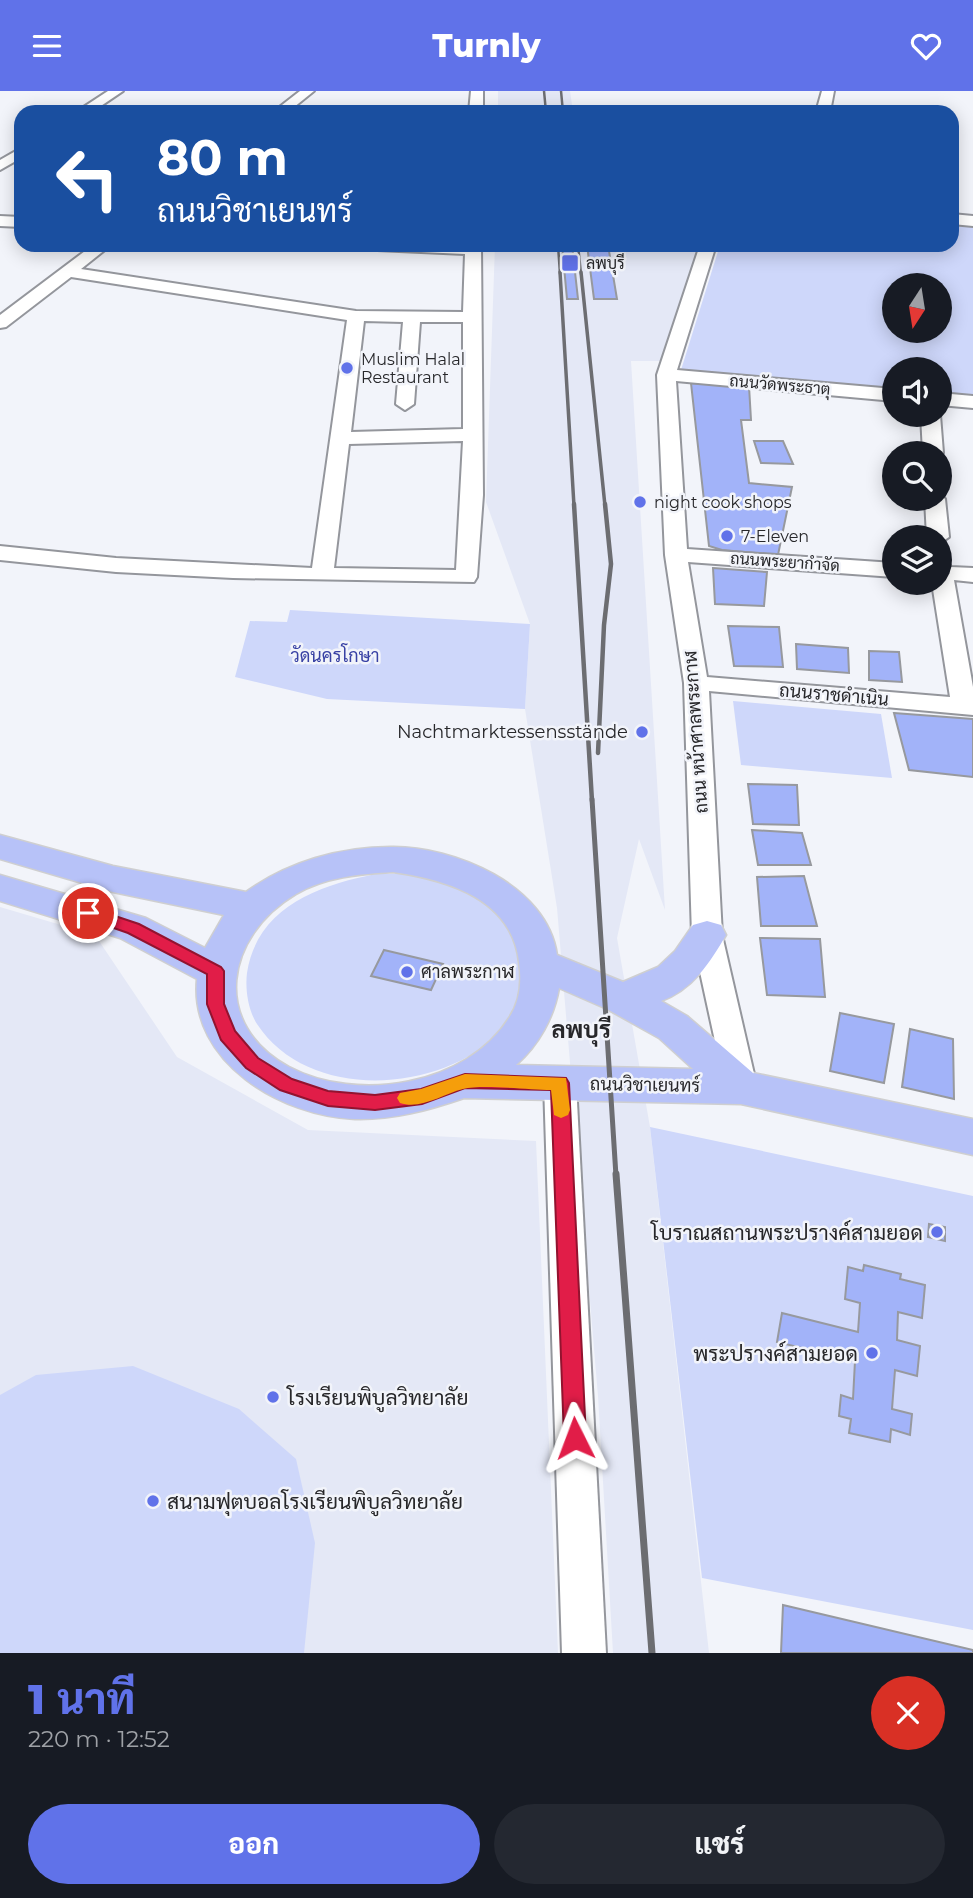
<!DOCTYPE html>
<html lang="th">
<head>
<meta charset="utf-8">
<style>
  body { margin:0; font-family:Montserrat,Sarabun,sans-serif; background:#242831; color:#f1f3f6; height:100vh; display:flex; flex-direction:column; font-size:26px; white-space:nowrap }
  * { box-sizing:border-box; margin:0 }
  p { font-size:23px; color:#9ea1a6 }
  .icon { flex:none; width:38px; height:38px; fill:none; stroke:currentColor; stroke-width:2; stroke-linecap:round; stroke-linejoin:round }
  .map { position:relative; height:1562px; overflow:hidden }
  .drawer { display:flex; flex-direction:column; background:#171b24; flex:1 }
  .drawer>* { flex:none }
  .guide { position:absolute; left:14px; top:14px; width:945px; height:147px; border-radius:21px; box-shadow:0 4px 18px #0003; background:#1a4fa0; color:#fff; overflow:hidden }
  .needle { width:46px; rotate:192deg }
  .fabs { position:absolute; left:882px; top:182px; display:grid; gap:14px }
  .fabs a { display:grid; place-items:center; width:70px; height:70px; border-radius:50%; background:#171b24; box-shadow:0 4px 18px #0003; font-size:35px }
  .pin { position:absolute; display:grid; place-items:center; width:60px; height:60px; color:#fff; margin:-30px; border:4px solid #fff; border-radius:50%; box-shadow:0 2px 7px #0007 }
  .me { position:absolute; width:77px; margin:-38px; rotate:357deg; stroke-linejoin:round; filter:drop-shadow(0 0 5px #0008) }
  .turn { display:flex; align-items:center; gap:24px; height:147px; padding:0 28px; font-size:32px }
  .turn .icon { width:91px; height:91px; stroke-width:2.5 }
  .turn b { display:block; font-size:49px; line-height:60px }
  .round { display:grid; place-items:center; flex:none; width:74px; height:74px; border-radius:37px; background:#242831 }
  .head { display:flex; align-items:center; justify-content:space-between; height:119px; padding:0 28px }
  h1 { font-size:42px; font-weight:800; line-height:52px; color:#6072e9 }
  .cta { display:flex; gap:14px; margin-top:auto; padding:14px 28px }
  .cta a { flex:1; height:80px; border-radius:42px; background:#6072e9; color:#fff; font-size:28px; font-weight:800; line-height:80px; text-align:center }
  .cta a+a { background:#242831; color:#f1f3f6 }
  header { display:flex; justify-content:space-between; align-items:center; height:91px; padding:0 28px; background:#6072e9; color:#fff; font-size:32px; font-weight:800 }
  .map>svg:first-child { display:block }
</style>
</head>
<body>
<header><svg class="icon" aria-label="menu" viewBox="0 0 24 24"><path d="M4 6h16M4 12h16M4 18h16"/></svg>Turnly<svg class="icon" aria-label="heart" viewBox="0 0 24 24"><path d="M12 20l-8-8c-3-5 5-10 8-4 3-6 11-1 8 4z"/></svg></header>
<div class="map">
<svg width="973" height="1562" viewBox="0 0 973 1562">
  <rect width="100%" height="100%" fill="#f2f4fa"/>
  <g fill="#e4e8f6">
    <polygon points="498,0 570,0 573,21 498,21"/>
    <polygon points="495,154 698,154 663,270 631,270 665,819 639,748 617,847 650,1036 709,1562 613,1562 598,1305 557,817 525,618 530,533 486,411"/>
    <polygon points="0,816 95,844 177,966 308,1039 536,1050 558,1562 0,1562"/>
  </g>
  <g fill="#ced7fa" fill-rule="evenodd">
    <path d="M 952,132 L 973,133 L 973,306 L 940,303 L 940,278 L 894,278 L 894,299 L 681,279 L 720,154 L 952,154 ZM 894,194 L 940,194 L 940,240 L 894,240 Z"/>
    <polygon points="290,519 530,533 525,618 327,608 235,586 250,530 287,531"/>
    <polygon points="733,610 881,623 892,687 741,674"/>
    <path d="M 376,783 C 390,783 405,782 418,784 C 467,791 529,826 525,883 C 524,903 518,925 502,940 C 442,1002 309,1012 257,933 C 248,919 245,898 247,882 C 257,816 319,794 376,783 Z"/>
    <polygon points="650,1036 973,1105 973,1539 702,1487"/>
    <polygon points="133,1275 239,1318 296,1368 315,1452 304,1562 0,1562 0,1304 36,1284"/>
  </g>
  <g fill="#a2b3f9" stroke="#97999e" stroke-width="2">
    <polygon points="562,154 572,154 578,208 567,208"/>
    <polygon points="587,154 608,154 617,208 594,208"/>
    <polygon points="691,292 749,295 751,329 741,329 749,392 792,396 778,464 722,459 709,455"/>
    <polygon points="754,350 783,350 793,373 761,372"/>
    <polygon points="713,477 767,481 764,515 715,513"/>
    <polygon points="728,535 779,536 783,576 734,575"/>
    <polygon points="796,553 848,557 849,582 797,578"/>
    <polygon points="869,560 899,561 902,591 869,589"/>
    <polygon points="894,622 973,628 973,686 909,679"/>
    <polygon points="748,693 797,694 799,734 753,733"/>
    <polygon points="752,739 802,742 811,774 758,774"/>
    <polygon points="804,785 817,835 761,835 757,786"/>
    <polygon points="760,847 820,848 825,906 767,904"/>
    <polygon points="384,859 443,873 431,899 371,885"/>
    <polygon points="840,922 894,933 884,992 830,980"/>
    <polygon points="910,938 953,948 954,1008 902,996"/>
    <polygon points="929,1133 945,1136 945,1150 928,1146"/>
    <polygon points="864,1174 901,1183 900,1188 925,1194 922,1227 898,1221 897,1249 920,1255 917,1285 895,1279 892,1318 912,1323 910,1344 891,1338 890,1351 849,1342 851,1328 839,1325 841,1304 853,1308 855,1270 777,1251 782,1222 858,1241 860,1212 845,1208 848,1176 863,1180"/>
    <polygon points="783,1514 973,1559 973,1562 781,1562"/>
  </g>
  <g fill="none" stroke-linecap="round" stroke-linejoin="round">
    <g stroke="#94969c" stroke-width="4">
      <g id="minor">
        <polygon points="108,0 123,0 92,21 76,21"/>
        <polygon points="300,0 314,0 288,21 273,21"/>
        <polygon points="471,0 483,0 483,21 469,21"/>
        <polygon points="822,0 834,0 830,21 816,21"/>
        <polygon points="21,57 21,67 0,79 0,69"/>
        <polygon points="952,123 973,125 973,135 952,133"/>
        <polygon points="0,125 21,126 21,136 0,135"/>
        <path d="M 93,154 L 111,154 L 81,178 L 356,220 L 463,221 L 465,163 L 377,159 L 369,154 L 481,154 L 483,404 L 477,486 L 474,491 L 233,487 L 116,481 L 0,469 L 0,455 L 116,467 L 312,477 L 347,229 L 71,186 L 6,236 L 0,237 L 0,224 ZM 364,230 L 403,231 L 396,313 L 405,319 L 414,313 L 420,231 L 463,231 L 463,338 L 351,341 ZM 463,350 L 456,479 L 334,477 L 349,353 Z"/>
        <polygon points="700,154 716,154 677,279 894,298 894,310 676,290 687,458 894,472 894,486 688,471 707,586 950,606 932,492 940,492 940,469 948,471 951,476 973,477 973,491 954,489 973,596 973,624 709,600 722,844 757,996 752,1005 741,1009 730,1005 725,996 692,844 684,592 665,464 657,284"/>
        <polygon points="940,302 973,305 973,317 940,314"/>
        <polygon points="921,324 940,324 943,362 940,366 940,362 923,362"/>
        <polygon points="940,403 945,408 949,446 940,452 940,446 927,446 925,408 940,408"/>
        <polygon points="560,979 571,983 576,992 606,1562 562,1562 544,992 549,983"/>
      </g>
    </g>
    <g stroke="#cfcfd0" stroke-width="3">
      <path id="major" d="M 0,744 L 113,775 L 246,801 C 288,771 339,756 391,756 C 454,755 547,794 557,864 L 623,891 L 658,876 L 675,860 L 693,834 L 707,830 L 721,834 L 726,844 C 710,872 692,899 661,910 L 687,925 L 753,982 L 973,1028 L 973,1064 L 741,1013 L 464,1007 C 429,1019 393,1029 355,1028 C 282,1025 189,972 197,888 L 120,847 L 0,810 L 0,784 L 146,827 L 205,857 L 224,824 L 113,801 L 0,768 ZM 393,781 C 448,789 512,808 519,871 C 522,890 520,911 509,927 C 466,995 357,1012 289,976 C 210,933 225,845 296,803 C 325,786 360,783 393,781 ZM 559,897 L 607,918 L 659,947 L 693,978 L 516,974 C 539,954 554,926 559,897 Z"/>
    </g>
    <use href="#minor" fill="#fff" fill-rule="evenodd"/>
    <use href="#major" fill="#b7c2f8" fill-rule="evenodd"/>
    <g stroke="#6c6d71" stroke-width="2.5">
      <polyline points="544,0 546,21"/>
      <polyline points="561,0 563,21"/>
      <polyline points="558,154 560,183"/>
      <polyline points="578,154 581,183"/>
    </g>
    <g stroke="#6c6d71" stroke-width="3.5">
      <polyline points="560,181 574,415"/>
      <polyline points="581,181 605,415"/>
    </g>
    <g stroke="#6c6d71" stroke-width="4.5">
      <polyline points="574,413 592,710"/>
      <polyline points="598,662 604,534 611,473 605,413"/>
    </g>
    <polyline stroke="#6c6d71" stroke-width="5" points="592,708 616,1085"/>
    <polyline stroke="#6c6d71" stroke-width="7" points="616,1083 652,1562"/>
  </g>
  <polygon fill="#e11d48" stroke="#92132f" stroke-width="2" points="88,816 139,833 221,876 224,880 224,913 235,940 258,967 292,988 328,1000 375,1004 421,998 465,983 566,987 569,992 586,1347 583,1355 575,1358 567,1355 564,1347 551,999 465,997 422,1013 375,1019 328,1015 280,999 246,977 221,949 207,913 207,883 128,842 82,826 80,822 82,818"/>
  <path fill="#f59e0b" d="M 465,983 L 566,987 L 570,1019 L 568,1024 L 561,1027 L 554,1024 L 551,999 C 528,999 483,993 463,998 C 443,1003 421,1019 400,1012 L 397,1007 L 400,1002 L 421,998 Z"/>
  <g fill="#6072e9" stroke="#f2f4fa" stroke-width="2.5">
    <rect x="561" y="163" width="18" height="18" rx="3.5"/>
    <circle cx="347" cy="277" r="7"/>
    <circle cx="640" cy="411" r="7"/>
    <circle cx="727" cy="445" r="7"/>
    <circle cx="642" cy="641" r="7"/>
    <circle cx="407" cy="881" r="7"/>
    <circle cx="937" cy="1141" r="7"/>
    <circle cx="872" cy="1262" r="7"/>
    <circle cx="273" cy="1306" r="7"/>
    <circle cx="153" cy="1410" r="7"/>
  </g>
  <g text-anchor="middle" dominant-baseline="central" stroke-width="5" stroke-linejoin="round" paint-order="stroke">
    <g font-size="16" fill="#27272a" stroke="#f2f4fa" text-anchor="start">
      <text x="586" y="172">ลพบุรี</text>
      <text x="361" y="268">Muslim Halal<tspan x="361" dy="18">Restaurant</tspan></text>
      <text x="654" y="411">night cook shops</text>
      <text x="741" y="445">7-Eleven</text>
    </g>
    <g font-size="16" fill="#27272a" stroke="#f2f4fa">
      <text transform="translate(780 294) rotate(5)">ถนนวัดพระธาตุ</text>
      <text transform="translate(785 471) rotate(4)">ถนนพระยากำจัด</text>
    </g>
    <g font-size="18" fill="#3841a4" stroke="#f2f4fa">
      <text x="335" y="565">วัดนครโกษา</text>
    </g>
    <g font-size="18" fill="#27272a" stroke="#f2f4fa">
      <text transform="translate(834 604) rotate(5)">ถนนราชดำเนิน</text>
      <text transform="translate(696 641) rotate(-94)">ถนน หน้าศาลพระกาฬ</text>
      <text transform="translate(645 994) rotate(1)">ถนนวิชาเยนทร์</text>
    </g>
    <g font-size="18" fill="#27272a" stroke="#f2f4fa" text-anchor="end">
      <text x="628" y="641">Nachtmarktessensstände</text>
      <text x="421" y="881" text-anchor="start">ศาลพระกาฬ</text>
    </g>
    <g font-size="21" fill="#27272a" stroke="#f2f4fa" text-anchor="end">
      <text x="923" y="1141">โบราณสถานพระปรางค์สามยอด</text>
      <text x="858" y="1262">พระปรางค์สามยอด</text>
      <text x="287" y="1306" text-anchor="start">โรงเรียนพิบูลวิทยาลัย</text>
      <text x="167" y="1410" text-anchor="start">สนามฟุตบอลโรงเรียนพิบูลวิทยาลัย</text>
    </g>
    <g font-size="24" font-weight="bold" fill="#27272a" stroke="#f2f4fa">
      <text x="581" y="938">ลพบุรี</text>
    </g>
  </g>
</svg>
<div class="fabs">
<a><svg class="needle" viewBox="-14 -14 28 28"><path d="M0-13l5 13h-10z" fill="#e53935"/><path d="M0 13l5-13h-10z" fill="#9ea1a6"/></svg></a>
<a><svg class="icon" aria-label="sound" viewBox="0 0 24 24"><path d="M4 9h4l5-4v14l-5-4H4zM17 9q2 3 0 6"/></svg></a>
<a><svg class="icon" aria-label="search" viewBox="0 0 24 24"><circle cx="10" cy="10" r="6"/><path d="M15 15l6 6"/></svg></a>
<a><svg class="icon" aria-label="layers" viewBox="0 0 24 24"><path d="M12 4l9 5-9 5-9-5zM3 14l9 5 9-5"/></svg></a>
</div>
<div class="pin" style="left:88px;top:822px;background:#d93025"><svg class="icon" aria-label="arrive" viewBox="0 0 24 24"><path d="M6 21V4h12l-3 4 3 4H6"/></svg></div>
<svg class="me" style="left:575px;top:1347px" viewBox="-20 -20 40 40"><path d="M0-17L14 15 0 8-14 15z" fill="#e11d48" stroke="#fff" stroke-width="4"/></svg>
<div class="guide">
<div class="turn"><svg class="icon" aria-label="left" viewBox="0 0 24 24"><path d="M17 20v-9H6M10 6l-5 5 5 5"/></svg><div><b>80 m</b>ถนนวิชาเยนทร์</div></div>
</div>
</div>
<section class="drawer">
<div class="head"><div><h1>1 นาที</h1><p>220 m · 12:52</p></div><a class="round" style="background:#d93025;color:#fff"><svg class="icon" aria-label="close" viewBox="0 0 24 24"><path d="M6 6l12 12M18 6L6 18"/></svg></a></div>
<div class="cta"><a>ออก</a><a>แชร์</a></div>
</section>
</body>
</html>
